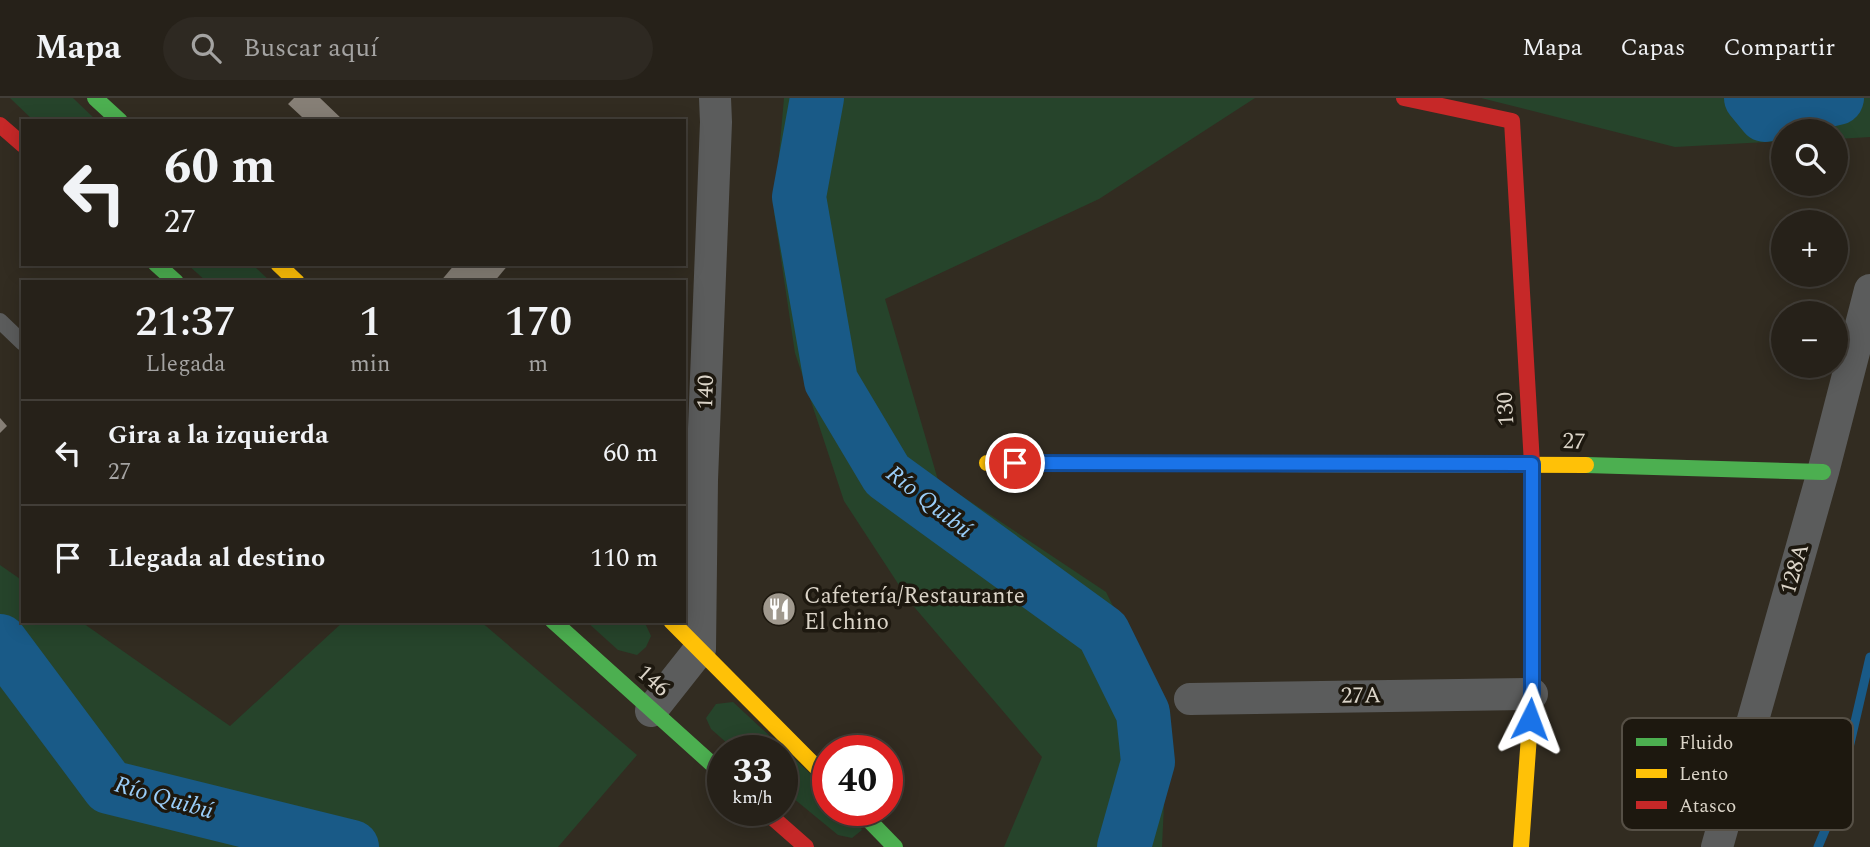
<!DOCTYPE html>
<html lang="es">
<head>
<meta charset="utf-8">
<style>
  body { margin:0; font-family:Spectral,serif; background:#2e2922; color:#f1f3f6; height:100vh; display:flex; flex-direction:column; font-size:26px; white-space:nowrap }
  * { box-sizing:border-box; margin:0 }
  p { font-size:23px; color:#a4a3a2 }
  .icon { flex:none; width:38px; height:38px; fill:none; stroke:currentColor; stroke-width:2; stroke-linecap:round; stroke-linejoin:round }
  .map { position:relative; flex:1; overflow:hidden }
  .sheet { position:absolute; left:21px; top:182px; width:665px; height:343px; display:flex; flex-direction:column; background:#262119; border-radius:0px; box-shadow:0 4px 18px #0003,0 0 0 2px #423e38 }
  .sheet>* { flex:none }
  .hud { position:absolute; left:21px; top:21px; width:665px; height:147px; border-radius:0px; box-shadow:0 4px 18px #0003,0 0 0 2px #423e38; background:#262119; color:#f1f3f6; overflow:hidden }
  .controls { position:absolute; left:1771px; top:21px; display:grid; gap:14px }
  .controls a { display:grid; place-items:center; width:77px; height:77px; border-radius:50%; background:#262119; box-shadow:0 4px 18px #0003,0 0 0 2px #423e38; font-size:35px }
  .speed { position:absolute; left:707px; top:637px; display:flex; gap:14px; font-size:35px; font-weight:700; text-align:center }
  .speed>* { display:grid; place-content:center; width:91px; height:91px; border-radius:50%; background:#262119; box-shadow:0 4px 18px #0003,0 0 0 2px #423e38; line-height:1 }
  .speed small { font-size:18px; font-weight:400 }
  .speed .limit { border:10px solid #d22; background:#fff; color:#111 }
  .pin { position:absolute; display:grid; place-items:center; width:60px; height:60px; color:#fff; margin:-30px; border:4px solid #fff; border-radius:50%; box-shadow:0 2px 7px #0007 }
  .me { position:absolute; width:77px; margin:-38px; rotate:3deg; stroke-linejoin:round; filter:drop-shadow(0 0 5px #0008) }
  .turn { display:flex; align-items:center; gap:24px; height:147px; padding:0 28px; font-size:32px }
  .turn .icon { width:91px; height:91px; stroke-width:2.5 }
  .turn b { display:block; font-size:49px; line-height:60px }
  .eta { display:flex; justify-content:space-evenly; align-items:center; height:119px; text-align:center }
  .eta b { font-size:42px; font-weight:600; line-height:49px }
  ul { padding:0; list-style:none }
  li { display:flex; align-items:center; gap:21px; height:105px; padding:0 28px; border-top:2px solid #423e38 }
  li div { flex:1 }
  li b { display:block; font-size:26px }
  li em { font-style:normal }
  header { display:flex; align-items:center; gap:42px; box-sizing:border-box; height:98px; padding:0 35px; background:#262119; border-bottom:2px solid #423e38 }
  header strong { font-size:33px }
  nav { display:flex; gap:38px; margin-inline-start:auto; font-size:24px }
  .search { width:490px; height:63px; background:#2e2922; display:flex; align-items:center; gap:18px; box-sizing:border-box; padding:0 24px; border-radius:38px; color:#a4a3a2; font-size:26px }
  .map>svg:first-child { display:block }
</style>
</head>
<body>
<header>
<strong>Mapa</strong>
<div class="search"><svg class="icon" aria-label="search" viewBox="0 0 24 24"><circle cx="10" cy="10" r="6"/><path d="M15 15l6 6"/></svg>Buscar aquí</div>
<nav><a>Mapa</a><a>Capas</a><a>Compartir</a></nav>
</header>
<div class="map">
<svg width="1870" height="749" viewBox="0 0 1870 749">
  <rect width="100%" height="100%" fill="#322c21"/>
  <g fill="#26442b">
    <polygon points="10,0 73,0 97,23 34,23"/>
    <polygon points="784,0 1255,0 1099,101 885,201 938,382 1106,494 1168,619 1162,749 1004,749 1042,659 910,504 844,403 795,255 774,114"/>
    <polygon points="1481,0 1870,0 1870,39 1836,41 1836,33 1783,33 1783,43 1675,49"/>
    <polygon points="187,166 252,166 271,184 207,184"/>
    <polygon points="0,467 23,483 23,523 80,523 230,628 344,523 480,523 637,657 558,749 0,749"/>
    <polygon points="586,523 644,523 651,538 646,549 637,557 618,552"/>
    <polygon points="733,604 828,692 828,712 850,712 862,732 852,740 838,737 782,691 782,653 736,653 711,631 706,620 716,606"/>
  </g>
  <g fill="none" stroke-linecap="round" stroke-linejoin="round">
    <polyline stroke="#195a87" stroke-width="9" points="1818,749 1836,706 1870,559"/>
    <g stroke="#195a87" stroke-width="54">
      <polyline points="817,0 799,99 831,283 887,377 1103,534 1143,615 1148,664 1124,749"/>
      <polyline points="1751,0 1765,17 1837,0"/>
      <polyline points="0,543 109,689 352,749"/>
    </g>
  </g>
  <g fill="#867f76">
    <polygon points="294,0 320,0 344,23 298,23 302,19 288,6"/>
    <polygon points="455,166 509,166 494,184 440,184"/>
    <polygon points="0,320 7,328 0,335"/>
  </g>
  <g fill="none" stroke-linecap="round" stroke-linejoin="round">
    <polyline stroke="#5b5c5c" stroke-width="16" points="0,223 23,245"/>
    <g stroke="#5b5c5c" stroke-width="32">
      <polyline points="1190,601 1532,596"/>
      <polyline points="651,613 700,551 702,382 716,24 715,0"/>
      <polyline points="1717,749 1823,374 1870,192"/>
    </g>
    <g stroke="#4caf50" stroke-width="16">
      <polyline points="95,0 120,23"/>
      <polyline points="156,166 176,184"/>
      <polyline points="1586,367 1823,374"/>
      <polyline points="553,523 723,676"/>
      <polyline points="859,712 895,749"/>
    </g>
    <g stroke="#ffc107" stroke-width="16">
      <polyline points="278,166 297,184"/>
      <polyline points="987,365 1586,367"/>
      <polyline points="671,523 828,681"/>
      <polyline points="1521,749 1532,596 1532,426"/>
    </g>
    <g stroke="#c62828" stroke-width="16">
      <polyline points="1404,0 1512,23 1532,366 1532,426"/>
      <polyline points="0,27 23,47"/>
      <polyline points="764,712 806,749"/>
    </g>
  </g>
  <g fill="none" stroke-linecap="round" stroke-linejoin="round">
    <g stroke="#114b97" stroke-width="18">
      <polyline id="route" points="1015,365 1532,366 1532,596 1530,621"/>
    </g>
    <use href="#route" stroke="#1a73e8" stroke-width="12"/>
  </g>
  <defs>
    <g id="restaurant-disc" transform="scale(1.75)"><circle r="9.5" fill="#a0998e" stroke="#1d180f"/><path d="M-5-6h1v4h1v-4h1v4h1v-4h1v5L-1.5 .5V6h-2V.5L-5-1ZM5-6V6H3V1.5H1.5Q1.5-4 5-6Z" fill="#fff"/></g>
  </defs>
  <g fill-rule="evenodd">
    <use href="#restaurant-disc" x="779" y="511"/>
  </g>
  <g text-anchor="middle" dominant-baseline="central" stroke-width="7" stroke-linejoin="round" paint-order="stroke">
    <g font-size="23" fill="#dbd4c8" stroke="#1d180f">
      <text transform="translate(706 294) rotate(-88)">140</text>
      <text transform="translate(1506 311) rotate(-93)">130</text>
      <text transform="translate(1574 344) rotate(2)">27</text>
      <text transform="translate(1795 471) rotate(-74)">128A</text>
      <text transform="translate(653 583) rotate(42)">146</text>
      <text transform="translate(1361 598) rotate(-1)">27A</text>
    </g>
    <g font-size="23" fill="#dbd4c8" stroke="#1d180f" text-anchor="start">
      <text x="804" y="498">Cafetería/Restaurante<tspan x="804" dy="26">El chino</tspan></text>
    </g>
    <g font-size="24" font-style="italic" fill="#9acdf8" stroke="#1d180f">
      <text transform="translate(929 404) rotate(38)">Río Quibú</text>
      <text transform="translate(164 700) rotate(16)">Río Quibú</text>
    </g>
  </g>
  <rect x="1622" y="620" width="231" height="112" rx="10" fill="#1d180f" stroke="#565046" stroke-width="2"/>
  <rect x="1636" y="640" width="31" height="8" fill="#4caf50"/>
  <rect x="1636" y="671" width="31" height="9" fill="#ffc107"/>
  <rect x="1636" y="703" width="31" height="8" fill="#c62828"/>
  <g font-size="19" fill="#dbd4c8">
    <text x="1679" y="651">Fluido</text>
    <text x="1679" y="682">Lento</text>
    <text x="1679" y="714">Atasco</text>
  </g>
</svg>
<div class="controls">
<a><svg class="icon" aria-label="search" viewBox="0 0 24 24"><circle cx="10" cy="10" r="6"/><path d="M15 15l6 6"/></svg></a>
<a>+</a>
<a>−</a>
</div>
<div class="speed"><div>33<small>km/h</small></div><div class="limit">40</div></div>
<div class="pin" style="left:1015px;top:365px;background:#d93025"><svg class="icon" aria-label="arrive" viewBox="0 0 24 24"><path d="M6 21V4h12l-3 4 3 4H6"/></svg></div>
<svg class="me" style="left:1530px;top:621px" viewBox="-20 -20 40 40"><path d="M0-17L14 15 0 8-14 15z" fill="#1a73e8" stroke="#fff" stroke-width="4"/></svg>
<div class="hud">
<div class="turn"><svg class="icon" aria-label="left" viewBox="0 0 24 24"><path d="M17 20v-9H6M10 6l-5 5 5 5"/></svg><div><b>60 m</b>27</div></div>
</div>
<section class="sheet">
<div class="eta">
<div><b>21:37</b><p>Llegada</p></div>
<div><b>1</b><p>min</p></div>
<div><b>170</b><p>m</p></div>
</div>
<ul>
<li><svg class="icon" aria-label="left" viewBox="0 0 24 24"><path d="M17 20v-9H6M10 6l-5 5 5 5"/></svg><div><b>Gira a la izquierda</b><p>27</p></div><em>60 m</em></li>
<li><svg class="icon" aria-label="arrive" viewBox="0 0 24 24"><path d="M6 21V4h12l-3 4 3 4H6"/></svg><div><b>Llegada al destino</b></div><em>110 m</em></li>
</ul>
</section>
</div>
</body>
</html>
